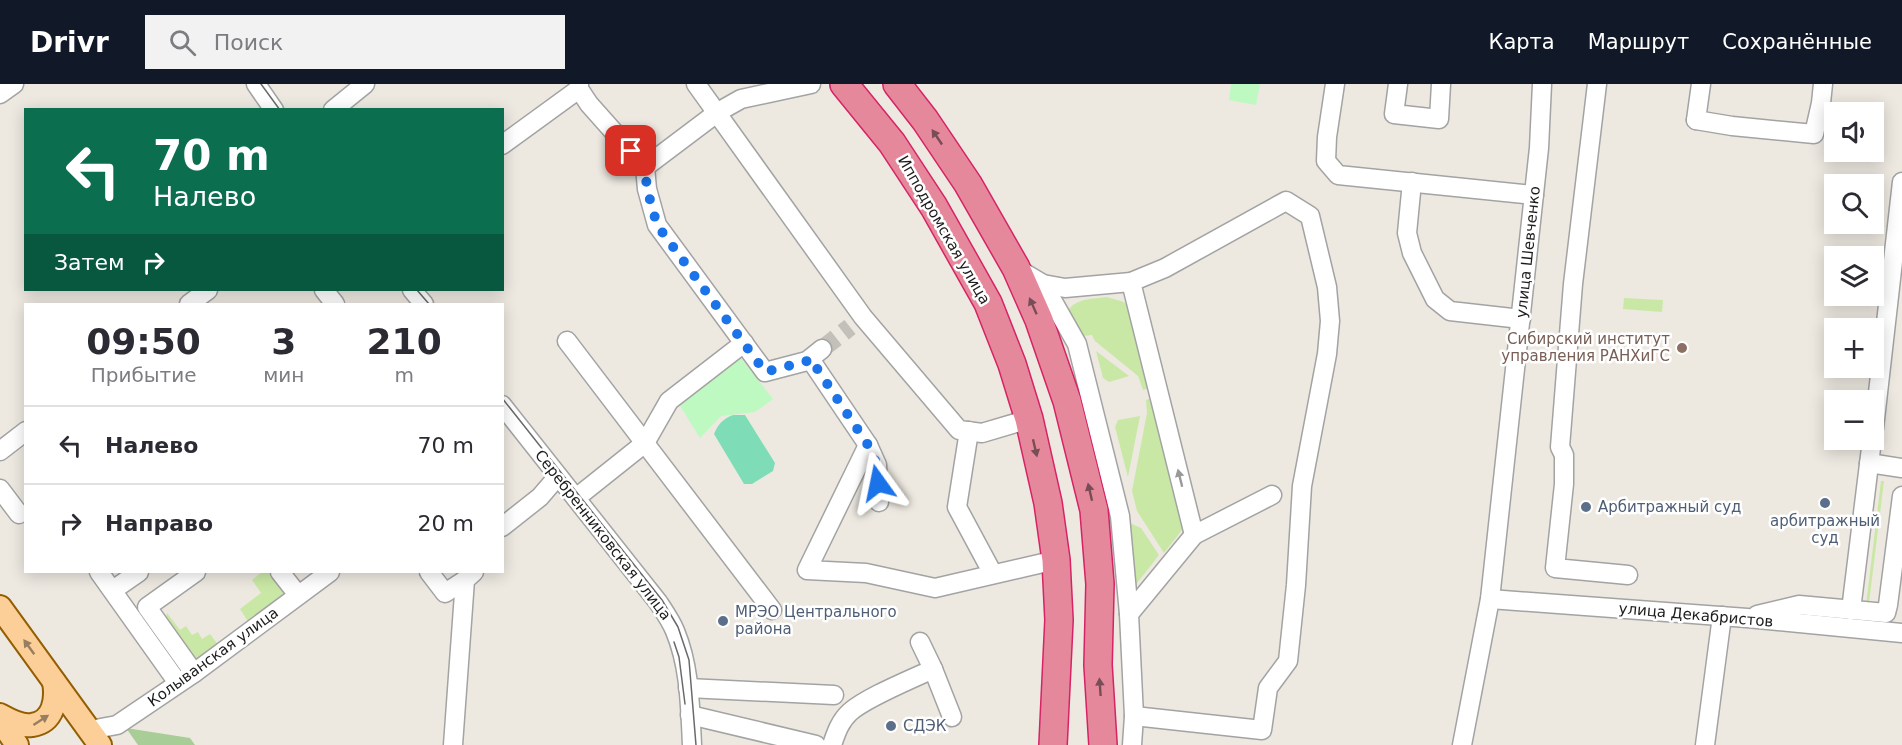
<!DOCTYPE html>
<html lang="ru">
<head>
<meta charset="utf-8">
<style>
  body { margin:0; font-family:"DejaVu Sans",sans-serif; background:#f2f2f3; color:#2b2b33; height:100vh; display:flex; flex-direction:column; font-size:22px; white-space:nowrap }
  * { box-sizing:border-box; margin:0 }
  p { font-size:20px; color:#7c7c81 }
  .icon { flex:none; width:33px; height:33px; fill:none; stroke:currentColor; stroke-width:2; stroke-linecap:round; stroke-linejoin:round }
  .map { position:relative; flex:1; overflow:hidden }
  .side { position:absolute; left:24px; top:219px; width:480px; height:270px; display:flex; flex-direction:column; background:#fff; border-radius:0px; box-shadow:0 3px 15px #0003 }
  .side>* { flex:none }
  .top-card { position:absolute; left:24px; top:24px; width:480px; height:183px; border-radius:0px; box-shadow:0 3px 15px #0003; background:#0b6e4f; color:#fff; overflow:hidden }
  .tools { position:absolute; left:1824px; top:18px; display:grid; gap:12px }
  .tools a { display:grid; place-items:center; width:60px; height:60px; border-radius:0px; background:#fff; box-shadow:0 3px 15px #0003; font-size:30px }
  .pin { position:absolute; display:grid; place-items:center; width:51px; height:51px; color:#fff; margin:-26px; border-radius:12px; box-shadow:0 3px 9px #0006 }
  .me { position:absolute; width:66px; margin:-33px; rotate:348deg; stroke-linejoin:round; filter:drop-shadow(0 0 4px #0008) }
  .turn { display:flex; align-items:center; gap:21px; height:126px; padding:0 30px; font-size:27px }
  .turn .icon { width:78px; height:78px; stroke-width:2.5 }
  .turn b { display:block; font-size:42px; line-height:51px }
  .then { display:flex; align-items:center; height:57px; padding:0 30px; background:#0003; gap:12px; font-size:22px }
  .eta { display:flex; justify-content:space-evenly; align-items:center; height:102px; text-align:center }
  .eta b { font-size:36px; font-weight:800; line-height:42px }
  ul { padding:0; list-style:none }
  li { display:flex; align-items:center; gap:18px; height:78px; padding:0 30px; border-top:2px solid #e1e1e2 }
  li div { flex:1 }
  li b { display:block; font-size:22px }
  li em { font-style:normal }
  header { display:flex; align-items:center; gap:36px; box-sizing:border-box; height:84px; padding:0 30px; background:#111827; color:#fff }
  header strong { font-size:28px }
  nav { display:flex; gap:33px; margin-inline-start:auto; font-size:21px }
  .search { width:420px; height:54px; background:#f2f2f3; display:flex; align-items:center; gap:15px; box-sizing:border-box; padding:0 21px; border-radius:0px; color:#7c7c81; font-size:22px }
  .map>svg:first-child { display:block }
</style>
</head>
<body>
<header>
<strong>Drivr</strong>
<div class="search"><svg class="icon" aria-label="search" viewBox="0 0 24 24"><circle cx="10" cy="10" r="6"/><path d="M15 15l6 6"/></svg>Поиск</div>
<nav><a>Карта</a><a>Маршрут</a><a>Сохранённые</a></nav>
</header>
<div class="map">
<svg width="1902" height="661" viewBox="0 0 1902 661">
  <rect width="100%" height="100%" fill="#ede9e1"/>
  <g fill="#c9e8a6">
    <path d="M 1107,213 L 1124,218 L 1132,227 L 1151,304 L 1143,306 L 1138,292 L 1095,257 L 1092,251 L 1076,253 L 1067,228 C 1075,214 1092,215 1107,213 Z"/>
    <polygon points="1624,214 1663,216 1662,228 1623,225"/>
    <polygon points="1096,267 1129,292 1109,298 1103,294"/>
    <polygon points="1152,314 1183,432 1182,446 1164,469 1137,427 1132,407 1147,329 1146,316"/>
    <polygon points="1140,332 1128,393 1115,343 1118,336"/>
    <polygon points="1881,397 1884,397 1869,519 1866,521"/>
    <polygon points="1130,439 1141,444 1159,471 1134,503 1127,442"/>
    <polygon points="262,488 272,488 289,509 249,539 240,525 261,509 252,496"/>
    <polygon points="167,529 180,546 186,542 192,551 198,548 202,555 210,550 219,562 200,577 194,575 165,536"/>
  </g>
  <polygon fill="#a8cd96" points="126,644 190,654 195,661 138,661"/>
  <g fill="#bdf9c0">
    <polygon points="1231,0 1260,0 1256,21 1229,16"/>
    <polygon points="740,273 773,315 755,328 721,332 700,354 677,317"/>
  </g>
  <path fill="#7eddb6" d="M 733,331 L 745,331 L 775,379 L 773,387 L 752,400 L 744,400 L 714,350 C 718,340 723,335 733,331 Z"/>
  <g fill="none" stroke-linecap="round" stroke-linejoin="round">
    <polyline stroke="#c3c0ba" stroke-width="18" stroke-dasharray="18 9" stroke-linecap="butt" points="822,265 850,243"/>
    <g stroke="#a3a3a3" stroke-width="21">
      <g id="minor">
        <polyline points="256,0 274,26"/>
        <polyline points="579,0 579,5 589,20 645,83 647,105 657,141 765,288 807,277 822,265"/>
        <polyline points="696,0 863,233 959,346 982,349 1029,335"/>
        <polyline points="1335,0 1327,53 1326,77 1338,91 1534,111"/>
        <polyline points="1398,0 1394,30 1439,35 1441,0"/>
        <polyline points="1597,0 1573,200 1560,363 1564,371 1564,400 1555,484 1628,491"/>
        <polyline points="0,10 14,0"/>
        <polyline points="333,26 365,0"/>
        <polyline points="1696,36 1732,42 1814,50 1821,19 1823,0"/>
        <polyline points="1696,36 1701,0"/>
        <polyline points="502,61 579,5"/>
        <polyline points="645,83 718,28 741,15 811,0"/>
        <polyline points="1412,98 1407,149 1412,169 1435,215 1450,227 1521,235"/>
        <polyline points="1016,184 1043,200 1065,204 1131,198 1165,184 1286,117 1310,132 1327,203 1330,237 1327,270 1302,402 1296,501 1288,577 1268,604 1262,646 1134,632"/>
        <polyline points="1131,198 1194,451"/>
        <polyline points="1043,200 1077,260 1120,432 1129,530"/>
        <polyline points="324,206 335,220"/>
        <polyline points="412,206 424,220"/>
        <polyline points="189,220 208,206"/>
        <polyline points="567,257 772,526"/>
        <polyline points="810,275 868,361 877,381 879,418"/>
        <path d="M 502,321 L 658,518 C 664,527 671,537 675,547 C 690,583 690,622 692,661"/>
        <polyline points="1874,344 1902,98"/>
        <polyline points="969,347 957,423 993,490"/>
        <polyline points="868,361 807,486 866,489 935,504 1056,476"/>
        <polyline points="0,367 26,347"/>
        <polyline points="1869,379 1902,384"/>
        <polyline points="0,405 19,430"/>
        <polyline points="576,414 645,359 669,317 744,259"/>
        <polyline points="502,443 540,413 558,392"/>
        <polyline points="99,488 178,599"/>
        <polyline points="280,488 298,511"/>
        <polyline points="429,488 445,509 465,496"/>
        <polyline points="113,506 139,488"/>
        <polyline points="1490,515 1747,534 1902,549"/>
        <polyline points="1851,526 1872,356"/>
        <polyline points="1757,531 1799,521 1886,529 1888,521 1902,412"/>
        <polyline points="933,585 952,633"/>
        <polyline points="194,589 147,523 196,488"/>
        <polyline points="688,604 834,611"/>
        <polyline points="690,631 816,661"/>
        <polyline points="90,646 117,641 194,589 330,488"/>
        <polyline points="453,661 465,496 474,488"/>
        <path d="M 832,661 C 836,649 840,637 850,628 C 867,613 910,596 933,585 L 920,558"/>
        <polyline points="1132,661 1134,632 1129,530 1194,451 1272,411"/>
        <polyline points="1462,661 1490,515 1539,64 1542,0"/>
        <polyline points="1705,661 1722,532"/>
      </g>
    </g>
    <g stroke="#945e00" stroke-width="26">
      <g id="major">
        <polyline points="0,523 100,661"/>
        <path d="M 0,631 C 9,636 21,643 32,641 C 54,638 57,615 54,598"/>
        <polyline points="0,636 17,661"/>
      </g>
    </g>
    <g stroke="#d62366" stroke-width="30">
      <g id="highway">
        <polyline points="844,0 892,59 934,123 988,219 1012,280 1029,335 1048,419 1056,476 1059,536 1053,661"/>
        <polyline points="897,0 925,36 968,100 1016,184 1039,236 1067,317 1094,426 1100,500 1098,581 1103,661"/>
      </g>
    </g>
    <use href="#minor" stroke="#fff" stroke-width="18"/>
    <use href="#major" stroke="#fcce98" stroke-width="22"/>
    <use href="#highway" stroke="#e6889c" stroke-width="27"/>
    <g stroke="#6a6a6a" stroke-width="1.5">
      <polyline points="261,0 280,26"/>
      <polyline points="417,206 429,220"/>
      <polyline points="502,314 662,516 678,543 689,576 696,661"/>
      <polyline points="674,558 679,573 685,620"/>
    </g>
  </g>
  <defs><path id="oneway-solid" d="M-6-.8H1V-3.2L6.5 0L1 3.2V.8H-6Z" transform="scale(1.5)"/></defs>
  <g fill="#774d56">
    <use href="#oneway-solid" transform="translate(937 53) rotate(-124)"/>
    <use href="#oneway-solid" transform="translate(1033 222) rotate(-114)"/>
    <use href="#oneway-solid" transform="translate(1035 364) rotate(77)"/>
    <use href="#oneway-solid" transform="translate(1090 408) rotate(-103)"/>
    <use href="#oneway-solid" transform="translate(1100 603) rotate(-94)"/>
  </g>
  <use fill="#999" href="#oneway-solid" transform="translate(1180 394) rotate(-104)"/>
  <g fill="#977e60">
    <use href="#oneway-solid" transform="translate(29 563) rotate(-126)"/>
    <use href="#oneway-solid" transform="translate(41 636) rotate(-33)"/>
  </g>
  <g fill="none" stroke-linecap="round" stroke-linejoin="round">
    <polyline stroke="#1a73e8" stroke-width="10" stroke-dasharray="0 18" points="631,67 645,83 647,105 657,141 765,288 807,277 810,274 868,361 877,381 878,399"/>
  </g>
  <circle fill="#8d6e63" stroke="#fff" stroke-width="2" cx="1682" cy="264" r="6"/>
  <g fill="#5c6f8a" stroke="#fff" stroke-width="2">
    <circle cx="1825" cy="419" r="6"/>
    <circle cx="1586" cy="423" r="6"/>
    <circle cx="723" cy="537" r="6"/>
    <circle cx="891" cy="642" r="6"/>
  </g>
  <g text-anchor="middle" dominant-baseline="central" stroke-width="5" stroke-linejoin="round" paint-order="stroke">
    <g font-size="15" fill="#1c1c1c" stroke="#fff">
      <text transform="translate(944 146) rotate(60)">Ипподромская улица</text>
      <text transform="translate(1528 168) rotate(-84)">улица Шевченко</text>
      <text transform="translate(603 451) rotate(52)">Серебренниковская улица</text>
      <text transform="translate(1696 531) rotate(5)">улица Декабристов</text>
      <text transform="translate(213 573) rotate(-36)">Колыванская улица</text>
    </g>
    <g font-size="15" fill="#785e54" stroke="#fff" text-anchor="end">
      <text x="1670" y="255">Сибирский институт<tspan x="1670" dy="17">управления РАНХиГС</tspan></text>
    </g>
    <g font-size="15" fill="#4e5e75" stroke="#fff" text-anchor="start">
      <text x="1598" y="423">Арбитражный суд</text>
      <text x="1825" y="437" text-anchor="middle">арбитражный<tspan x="1825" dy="17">суд</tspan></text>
      <text x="735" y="528">МРЭО Центрального<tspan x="735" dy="17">района</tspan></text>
      <text x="903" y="642">СДЭК</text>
    </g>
  </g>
</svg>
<div class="tools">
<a><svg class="icon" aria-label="sound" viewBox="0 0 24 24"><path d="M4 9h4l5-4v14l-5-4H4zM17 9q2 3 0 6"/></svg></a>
<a><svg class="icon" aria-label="search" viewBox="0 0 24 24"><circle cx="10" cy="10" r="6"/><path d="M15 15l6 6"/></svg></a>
<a><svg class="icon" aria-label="layers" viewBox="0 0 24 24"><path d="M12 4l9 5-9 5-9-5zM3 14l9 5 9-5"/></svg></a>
<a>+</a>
<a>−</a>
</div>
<div class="pin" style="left:631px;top:67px;background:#d93025"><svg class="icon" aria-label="arrive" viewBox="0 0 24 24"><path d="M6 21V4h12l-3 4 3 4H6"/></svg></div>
<svg class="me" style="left:878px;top:399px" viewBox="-20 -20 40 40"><path d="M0-17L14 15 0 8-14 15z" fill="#1a73e8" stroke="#fff" stroke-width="4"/></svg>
<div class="top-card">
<div class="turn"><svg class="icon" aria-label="left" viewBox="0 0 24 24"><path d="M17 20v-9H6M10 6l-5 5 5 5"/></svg><div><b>70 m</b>Налево</div></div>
<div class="then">Затем<svg class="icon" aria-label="right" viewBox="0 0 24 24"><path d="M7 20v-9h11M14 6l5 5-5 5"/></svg></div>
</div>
<section class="side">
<div class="eta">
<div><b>09:50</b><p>Прибытие</p></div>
<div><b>3</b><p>мин</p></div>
<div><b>210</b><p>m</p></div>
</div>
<ul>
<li><svg class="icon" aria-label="left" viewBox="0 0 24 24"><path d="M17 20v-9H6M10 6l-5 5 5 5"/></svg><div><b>Налево</b></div><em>70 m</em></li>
<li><svg class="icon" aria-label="right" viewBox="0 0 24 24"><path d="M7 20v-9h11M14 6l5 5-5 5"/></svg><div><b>Направо</b></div><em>20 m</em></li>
</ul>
</section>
</div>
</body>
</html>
